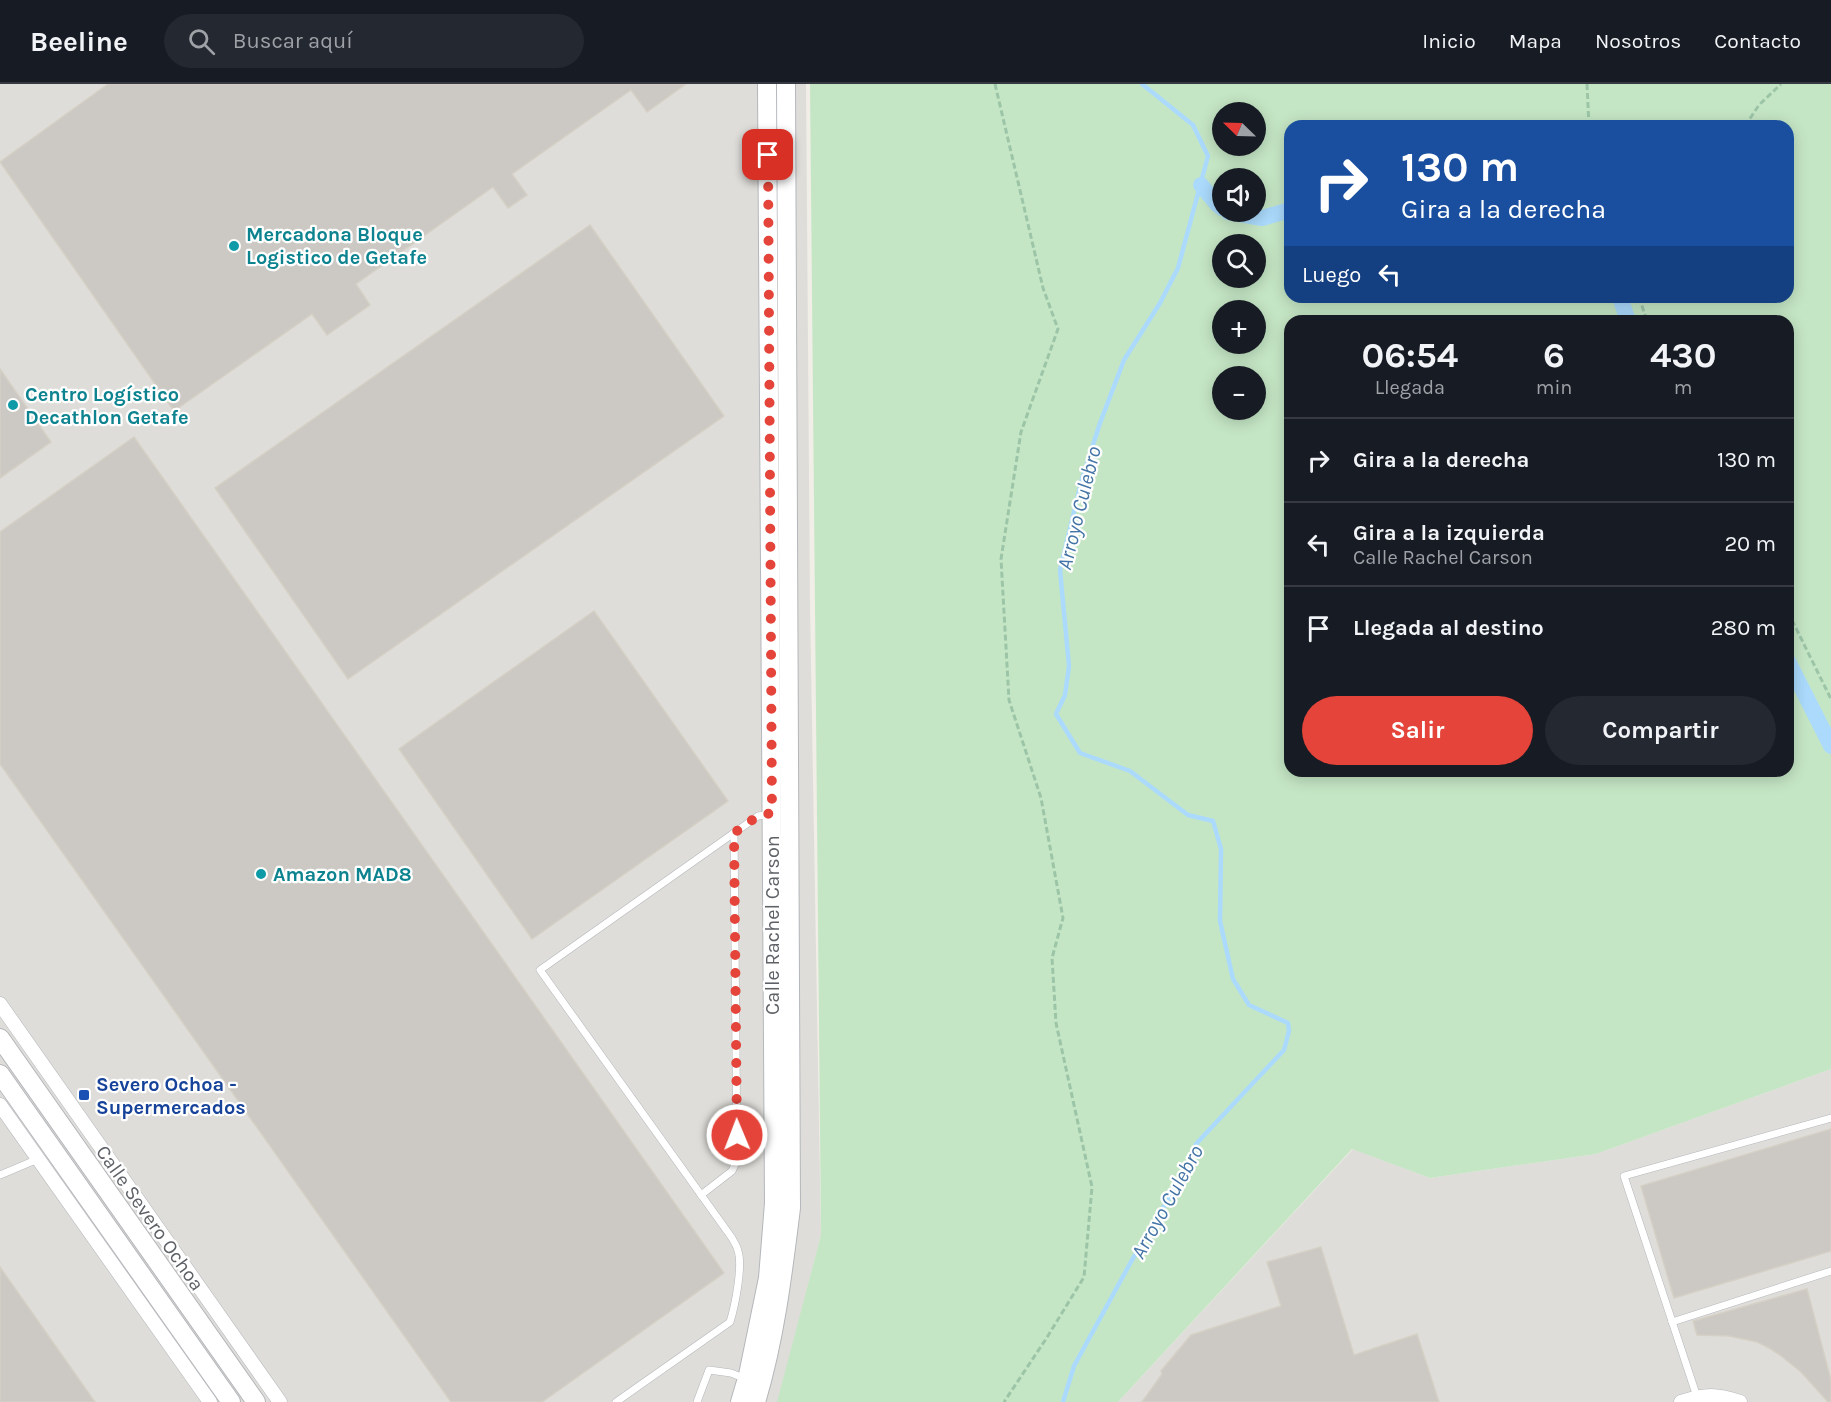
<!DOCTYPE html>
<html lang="es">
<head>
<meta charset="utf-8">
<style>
  body { margin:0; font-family:Karla,sans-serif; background:#242831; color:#f1f3f6; height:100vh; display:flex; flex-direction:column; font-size:22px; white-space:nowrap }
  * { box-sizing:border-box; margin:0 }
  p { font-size:20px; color:#9ea1a6 }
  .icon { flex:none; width:33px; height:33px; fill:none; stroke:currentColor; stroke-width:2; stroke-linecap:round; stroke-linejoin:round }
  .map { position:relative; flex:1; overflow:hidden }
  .drawer { position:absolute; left:1284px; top:231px; width:510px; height:462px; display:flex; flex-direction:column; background:#171b24; border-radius:18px; box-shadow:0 3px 15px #0003 }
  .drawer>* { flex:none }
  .banner { position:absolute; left:1284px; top:36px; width:510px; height:183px; border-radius:18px; box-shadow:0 3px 15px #0003; background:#1a4fa0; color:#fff; overflow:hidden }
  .needle { width:39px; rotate:293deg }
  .controls { position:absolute; left:1212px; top:18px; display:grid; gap:12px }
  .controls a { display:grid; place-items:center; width:54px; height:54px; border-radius:50%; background:#171b24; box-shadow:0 3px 15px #0003; font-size:30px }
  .pin { position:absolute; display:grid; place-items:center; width:51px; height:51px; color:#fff; margin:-26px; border-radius:12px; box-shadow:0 3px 9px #0006 }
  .me { position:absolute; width:66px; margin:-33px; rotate:359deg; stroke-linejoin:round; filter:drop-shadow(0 0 4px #0008) }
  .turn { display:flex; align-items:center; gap:21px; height:126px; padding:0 18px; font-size:27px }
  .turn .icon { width:78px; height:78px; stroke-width:2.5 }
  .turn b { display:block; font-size:42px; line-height:51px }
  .then { display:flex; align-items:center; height:57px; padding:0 18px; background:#0003; gap:12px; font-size:22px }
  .eta { display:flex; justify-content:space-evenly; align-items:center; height:102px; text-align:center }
  .eta b { font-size:36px; font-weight:700; line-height:42px }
  .primary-button { display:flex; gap:12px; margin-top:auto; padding:12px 18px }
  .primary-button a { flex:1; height:69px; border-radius:36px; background:#e44439; color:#fff; font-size:24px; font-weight:700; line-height:69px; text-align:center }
  .primary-button a+a { background:#242831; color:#f1f3f6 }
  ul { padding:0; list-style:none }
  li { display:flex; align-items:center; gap:18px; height:84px; padding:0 18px; border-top:2px solid #363941 }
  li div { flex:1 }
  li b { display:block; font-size:22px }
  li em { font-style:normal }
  header { display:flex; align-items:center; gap:36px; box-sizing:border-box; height:84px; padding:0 30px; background:#171b24; border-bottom:2px solid #363941 }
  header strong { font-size:28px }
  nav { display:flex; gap:33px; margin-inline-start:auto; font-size:21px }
  .search { width:420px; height:54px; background:#242831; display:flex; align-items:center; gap:15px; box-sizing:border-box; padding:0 21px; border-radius:33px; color:#9ea1a6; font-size:22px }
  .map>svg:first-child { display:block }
</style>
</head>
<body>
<header>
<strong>Beeline</strong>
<div class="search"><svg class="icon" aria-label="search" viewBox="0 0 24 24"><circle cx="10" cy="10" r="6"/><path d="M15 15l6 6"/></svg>Buscar aquí</div>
<nav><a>Inicio</a><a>Mapa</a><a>Nosotros</a><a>Contacto</a></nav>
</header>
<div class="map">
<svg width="1831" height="1318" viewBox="0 0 1831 1318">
  <rect width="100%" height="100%" fill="#f0eee7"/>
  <g fill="#dfddd9">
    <polygon points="0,0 806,0 810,523 821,1151 778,1318 0,1318"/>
    <polygon points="1831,985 1831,1318 1118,1318 1353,1065 1430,1094 1596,1070"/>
  </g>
  <path fill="#c5e6c5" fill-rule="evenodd" d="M 810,0 L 1831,0 L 1831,985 L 1596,1070 L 1430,1094 L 1352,1065 L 1118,1318 L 777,1318 L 821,1151 ZM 1222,28 L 1256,28 L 1256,62 L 1222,62 ZM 1290,42 L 1788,42 L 1788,213 L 1290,213 ZM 1256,94 L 1256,128 L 1222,128 L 1222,94 ZM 1256,160 L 1256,194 L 1222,194 L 1222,160 ZM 1256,226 L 1256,260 L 1222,260 L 1222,226 ZM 1290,237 L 1788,237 L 1788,687 L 1290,687 ZM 1256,292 L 1256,326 L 1222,326 L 1222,292 Z"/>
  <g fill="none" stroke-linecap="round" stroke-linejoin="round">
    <polyline stroke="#abdafc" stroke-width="4.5" points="1063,1318 1074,1282 1132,1176 1193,1074 1196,1060 1284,966 1289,947 1288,939 1249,921 1233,895 1220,837 1221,765 1213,737 1188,731 1130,687 1080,669 1056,630 1065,611 1069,582 1060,486 1082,395 1100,339 1124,276 1160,219 1178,184 1208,72 1193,41 1142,0"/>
    <g stroke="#abdafc" stroke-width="16">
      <polyline points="1201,101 1216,119 1222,124"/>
      <polyline points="1228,128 1262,134 1290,126"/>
      <polyline points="1620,213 1628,237"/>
      <polyline points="1788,577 1831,662"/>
    </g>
  </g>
  <g fill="#ccc9c4" stroke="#d5d0c5" stroke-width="1.5">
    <polygon points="108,0 686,0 647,28 631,6 512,90 527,111 508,124 493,103 356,200 370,221 327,251 312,230 174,327 0,78"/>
    <polygon points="590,141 724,332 348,595 215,404"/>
    <polygon points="0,285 51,358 0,394"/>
    <polygon points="134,353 724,1189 542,1318 451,1318 0,680 0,448"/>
    <polygon points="594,527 728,717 532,855 399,665"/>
    <polygon points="1831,1045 1831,1167 1674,1214 1641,1102"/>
    <polygon points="1321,1163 1354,1271 1417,1250 1439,1318 1142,1318 1162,1290 1161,1287 1191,1251 1281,1222 1267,1178"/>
    <polygon points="0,1183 95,1318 0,1318"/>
    <polygon points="1807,1205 1831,1296 1831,1318 1828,1318 1801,1288 1780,1271 1769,1264 1757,1258 1729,1252 1697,1251 1693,1237"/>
  </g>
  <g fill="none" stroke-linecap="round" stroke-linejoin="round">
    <g stroke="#b4b7bb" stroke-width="8">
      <g id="service">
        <polyline points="0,1091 38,1075"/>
        <polyline points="701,1111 732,1087 737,1076 734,749"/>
        <polyline points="1672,1238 1831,1187"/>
        <polyline points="1697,1313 1624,1092 1831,1034"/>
        <path d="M 616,1318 L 730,1238 C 735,1222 743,1182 738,1167 C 737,1162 734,1158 732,1154 L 540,886 L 758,732 L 770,730"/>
        <polyline points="697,1318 709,1286 731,1289 746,1295"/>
      </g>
    </g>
    <g stroke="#b4b7bb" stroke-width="15">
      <g id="minor">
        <polyline points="0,920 280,1318"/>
        <polyline points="0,1021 210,1318"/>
        <path d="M 1681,1318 C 1706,1310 1716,1310 1740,1318"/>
      </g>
    </g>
    <g stroke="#b4b7bb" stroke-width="20">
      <g id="tertiary">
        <polyline points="0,954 256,1318"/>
        <polyline points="0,990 231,1318"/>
        <polyline points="740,1318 748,1291 768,1194 774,1119 767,0"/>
        <path d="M 756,1318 C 775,1255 783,1189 791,1124 L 786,0"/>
      </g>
    </g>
    <g stroke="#9cc5a8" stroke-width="3" stroke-dasharray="6 3" stroke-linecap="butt">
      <polyline points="995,0 1043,204 1058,245 1021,348 1001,475 1009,616 1041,714 1063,834 1052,874 1056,939 1092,1103 1084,1193 1046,1255 1004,1318"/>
      <polyline points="1587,0 1589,42"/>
      <polyline points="1745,42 1759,21 1781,0"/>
      <polyline points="1639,213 1647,237"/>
      <polyline points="1788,528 1831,615"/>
    </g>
    <use href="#service" stroke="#fff" stroke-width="7"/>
    <use href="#minor" stroke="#fff" stroke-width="14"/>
    <use href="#tertiary" stroke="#fff" stroke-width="18"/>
  </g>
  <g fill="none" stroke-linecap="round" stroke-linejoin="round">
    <polyline stroke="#e44439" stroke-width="10" stroke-dasharray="0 18" points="737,1051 734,749 758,732 772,729 768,71"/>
  </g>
  <g fill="#0f9aa8" stroke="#fff" stroke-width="2">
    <circle cx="234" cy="162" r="6"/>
    <circle cx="13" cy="321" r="6"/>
    <circle cx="261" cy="790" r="6"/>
  </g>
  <rect fill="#1a4fb4" stroke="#fff" stroke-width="2" x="78" y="1005" width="12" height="12" rx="3"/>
  <g text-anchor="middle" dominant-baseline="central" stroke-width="4.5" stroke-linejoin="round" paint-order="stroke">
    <g font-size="20" font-weight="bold" fill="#0d838f" stroke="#fff" text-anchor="start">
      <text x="246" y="150">Mercadona Bloque<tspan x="246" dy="23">Logistico de Getafe</tspan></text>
      <text x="25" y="310">Centro Logístico<tspan x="25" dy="23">Decathlon Getafe</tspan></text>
      <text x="273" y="790">Amazon MAD8</text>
    </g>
    <g font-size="20" fill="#5e6267" stroke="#fff">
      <text transform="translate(772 841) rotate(-90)">Calle Rachel Carson</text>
      <text transform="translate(150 1134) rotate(55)">Calle Severo Ochoa</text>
    </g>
    <g font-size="20" font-weight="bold" fill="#164399" stroke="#fff" text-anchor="start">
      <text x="96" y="1000">Severo Ochoa -<tspan x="96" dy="23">Supermercados</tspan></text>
    </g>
    <g font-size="21" font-style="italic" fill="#4475a6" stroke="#fff">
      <text transform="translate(1079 424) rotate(-76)">Arroyo Culebro</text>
      <text transform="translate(1167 1118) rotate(-61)">Arroyo Culebro</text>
    </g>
  </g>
</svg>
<div class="controls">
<a><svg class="needle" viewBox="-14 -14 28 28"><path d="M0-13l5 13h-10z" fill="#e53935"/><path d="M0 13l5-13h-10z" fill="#9ea1a6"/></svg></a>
<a><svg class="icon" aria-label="sound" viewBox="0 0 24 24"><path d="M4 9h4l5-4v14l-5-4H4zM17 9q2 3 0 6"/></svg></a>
<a><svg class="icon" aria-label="search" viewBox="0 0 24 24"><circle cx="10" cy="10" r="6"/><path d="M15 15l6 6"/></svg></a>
<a>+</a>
<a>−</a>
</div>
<div class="pin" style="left:768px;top:71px;background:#d93025"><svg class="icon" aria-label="arrive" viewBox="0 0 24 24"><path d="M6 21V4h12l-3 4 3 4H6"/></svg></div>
<svg class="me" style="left:737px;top:1051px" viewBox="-20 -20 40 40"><circle r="17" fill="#e44439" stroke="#fff" stroke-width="3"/><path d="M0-11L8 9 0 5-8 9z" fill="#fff"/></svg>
<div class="banner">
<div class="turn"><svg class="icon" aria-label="right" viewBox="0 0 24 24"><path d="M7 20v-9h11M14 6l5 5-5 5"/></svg><div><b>130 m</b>Gira a la derecha</div></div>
<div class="then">Luego<svg class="icon" aria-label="left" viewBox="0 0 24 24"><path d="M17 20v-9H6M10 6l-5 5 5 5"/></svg></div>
</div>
<section class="drawer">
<div class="eta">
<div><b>06:54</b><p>Llegada</p></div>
<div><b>6</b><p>min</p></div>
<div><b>430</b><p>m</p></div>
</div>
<ul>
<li><svg class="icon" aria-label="right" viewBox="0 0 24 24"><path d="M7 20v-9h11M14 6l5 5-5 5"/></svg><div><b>Gira a la derecha</b></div><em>130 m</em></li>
<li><svg class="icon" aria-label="left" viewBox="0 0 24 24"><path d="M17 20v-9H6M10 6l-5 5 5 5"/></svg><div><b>Gira a la izquierda</b><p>Calle Rachel Carson</p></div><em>20 m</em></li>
<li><svg class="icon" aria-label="arrive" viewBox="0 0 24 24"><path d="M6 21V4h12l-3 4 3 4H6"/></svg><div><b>Llegada al destino</b></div><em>280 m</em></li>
</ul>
<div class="primary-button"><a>Salir</a><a>Compartir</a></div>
</section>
</div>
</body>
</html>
